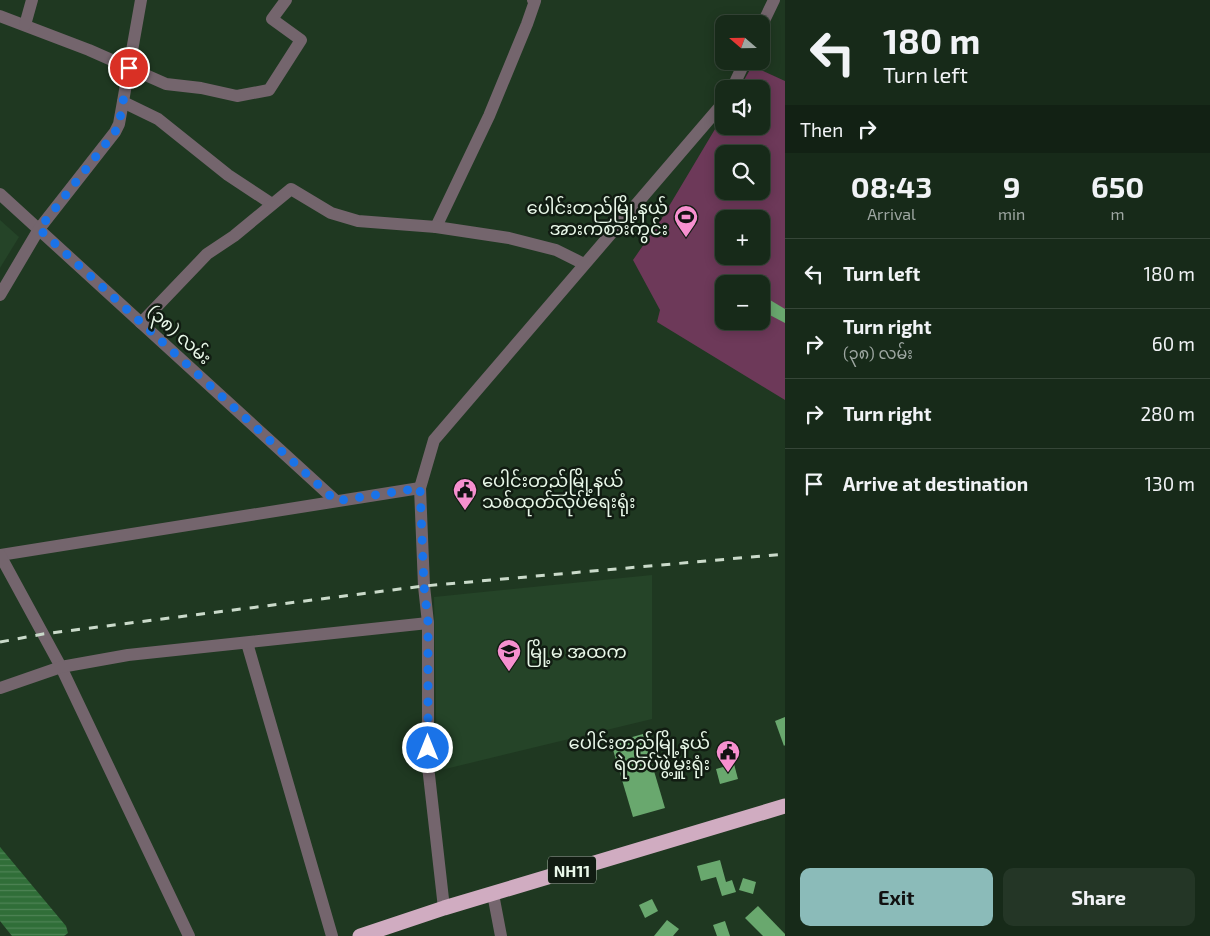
<!DOCTYPE html>
<html lang="en">
<head>
<meta charset="utf-8">
<style>
  body { margin:0; font-family:"Exo 2","Noto Sans Myanmar",sans-serif; background:#243626; color:#f1f3f6; height:100vh; display:flex; flex-direction:column; font-size:19px; white-space:nowrap }
  * { box-sizing:border-box; margin:0 }
  p { font-size:16px; color:#9ea7a2 }
  .icon { flex:none; width:28px; height:28px; fill:none; stroke:currentColor; stroke-width:2; stroke-linecap:round; stroke-linejoin:round }
  .map { position:relative; flex:1; overflow:hidden }
  .panel { display:flex; flex-direction:column; background:#172a19; width:425px }
  .panel>* { flex:none }
  .top-card { background:#172a19; color:#f1f3f6; overflow:hidden }
  .needle { width:32px; rotate:290deg }
  .tools { position:absolute; left:715px; top:15px; display:grid; gap:10px }
  .tools a { display:grid; place-items:center; width:55px; height:55px; border-radius:10px; background:#172a19; box-shadow:0 2px 12px #0003,0 0 0 1px #364638; font-size:25px }
  .pin { position:absolute; display:grid; place-items:center; width:42px; height:42px; color:#fff; margin:-21px; border:2px solid #fff; border-radius:50%; box-shadow:0 1px 5px #0007 }
  .me { position:absolute; width:55px; margin:-28px; rotate:0deg; stroke-linejoin:round; filter:drop-shadow(0 0 4px #0008) }
  .turn { display:flex; align-items:center; gap:18px; height:105px; padding:0 15px; font-size:22px }
  .turn .icon { width:65px; height:65px; stroke-width:2.5 }
  .turn b { display:block; font-size:35px; line-height:42px }
  .then { display:flex; align-items:center; height:48px; padding:0 15px; background:#0003; gap:10px; font-size:19px }
  .eta { display:flex; justify-content:space-evenly; align-items:center; height:85px; text-align:center }
  .eta b { font-size:30px; font-weight:700; line-height:35px }
  .cta { display:flex; gap:10px; margin-top:auto; padding:10px 15px }
  .cta a { flex:1; height:58px; border-radius:10px; background:#8bbbb9; color:#111; font-size:20px; font-weight:700; line-height:58px; text-align:center }
  .cta a+a { background:#243626; color:#f1f3f6 }
  ul { padding:0; list-style:none }
  li { display:flex; align-items:center; gap:15px; height:70px; padding:0 15px; border-top:1px solid #364638 }
  li div { flex:1 }
  li b { display:block; font-size:19px }
  li em { font-style:normal }
  main { display:flex; flex:1; min-height:0 }
  .map>svg:first-child { display:block }
</style>
</head>
<body>
<main>
<div class="map">
<svg width="785" height="936" viewBox="0 0 785 936">
  <defs>
    <pattern id="water-rules" width="6" height="5" patternUnits="userSpaceOnUse" patternTransform="scale(1.25)"><rect width="6" height="5" fill="#306e38"/><path d="M0 2.5h6" fill="none" stroke="#4e8355"/></pattern>
  </defs>
  <rect width="100%" height="100%" fill="#1f3821"/>
  <g fill="#254428">
    <polygon points="0,220 19,237 0,268"/>
    <polygon points="652,575 652,719 437,771 434,597"/>
  </g>
  <path fill="#6d3959" fill-rule="evenodd" d="M 752,66 L 785,81 L 785,400 L 657,322 L 660,310 L 633,260 L 662,218 L 724,114 L 724,126 L 761,126 L 761,89 L 739,89 ZM 724,154 L 761,154 L 761,191 L 724,191 ZM 724,219 L 761,219 L 761,256 L 724,256 ZM 724,284 L 761,284 L 761,321 L 724,321 Z"/>
  <polygon fill="url(#water-rules)" points="0,847 66,926 68,933 64,936 12,936 0,921"/>
  <g fill="#69a86e">
    <polygon points="770,300 785,309 785,323 764,312"/>
    <polygon points="785,717 785,745 784,746 775,721"/>
    <polygon points="643,734 665,808 633,817 611,743"/>
    <polygon points="734,764 738,779 720,784 716,769"/>
    <polygon points="720,860 726,882 732,880 736,892 722,896 716,877 701,881 697,866"/>
    <polygon points="743,878 756,882 753,894 739,890"/>
    <polygon points="652,899 658,911 645,918 639,905"/>
    <polygon points="758,906 785,934 785,936 763,936 745,918"/>
    <polygon points="667,920 679,929 673,936 654,936"/>
    <polygon points="725,921 730,936 717,936 713,925"/>
  </g>
  <g fill="none" stroke-linecap="round" stroke-linejoin="round">
    <g stroke="#74656d" stroke-width="12">
      <polyline points="0,16 89,50 166,84 201,88 237,96 269,90 301,40 272,19 286,0"/>
      <polyline points="25,25 32,0"/>
      <polyline points="761,27 774,0"/>
      <polyline points="732,89 745,61"/>
      <polyline points="123,102 158,119 228,175 272,204"/>
      <polyline points="0,194 336,501"/>
      <polyline points="436,227 489,116 527,24 535,1 533,0"/>
      <polyline points="0,295 39,229 115,132 119,124 141,0"/>
      <polyline points="141,323 207,254 234,236 291,189 331,213 358,221 436,227 509,238 556,250 584,264"/>
      <polyline points="0,555 420,488"/>
      <polyline points="0,555 61,667 189,936"/>
      <polyline points="247,643 332,936"/>
      <polyline points="0,688 61,667 128,655 428,623"/>
      <polyline points="493,894 501,936"/>
      <polyline points="444,908 428,766 428,623 424,586 420,488 434,440 724,102"/>
    </g>
    <polyline stroke="#d0acc1" stroke-width="15" points="360,936 444,908 785,806"/>
    <polyline stroke="#cadaca" stroke-width="3" stroke-dasharray="9 9" stroke-linecap="butt" points="0,642 43,634 424,586 785,554"/>
  </g>
  <g fill="none" stroke-linecap="round" stroke-linejoin="round">
    <polyline stroke="#1a73e8" stroke-width="9" stroke-dasharray="0 16.2" points="129,68 119,124 115,132 39,229 336,501 420,488 424,586 428,622 428,748"/>
  </g>
  <defs>
    <g id="stadium-pin" transform="scale(1.25)"><path d="M0 17L-7.5 6A9.5 9.5 0 1 1 7.5 6Z" fill="#f690cf" stroke="#111c12"/><path d="M0-5a6.5 5 0 1 0 0 10a6.5 5 0 1 0 0-10ZM-3.5-1.8h7v3.6h-7Z" fill="#111"/></g>
    <g id="civic-pin" transform="scale(1.25)"><path d="M0 17L-7.5 6A9.5 9.5 0 1 1 7.5 6Z" fill="#f690cf" stroke="#111c12"/><path d="M-.6-6.5H3V-4.5H.6V-3L4-1V1h2V6H-6V1h2V-1L-.6-3ZM-1.2 2.5V6h2.4V2.5Z" fill="#111"/></g>
    <g id="school-pin" transform="scale(1.25)"><path d="M0 17L-7.5 6A9.5 9.5 0 1 1 7.5 6Z" fill="#f690cf" stroke="#111c12"/><path d="M0-5L7-2L0 1L-7-2ZM-4 1L0 2.5L4 1V4Q0 6-4 4Z" fill="#111"/></g>
  </defs>
  <g fill-rule="evenodd">
    <use href="#stadium-pin" x="686" y="217"/>
    <use href="#civic-pin" x="465" y="490"/>
    <use href="#school-pin" x="509" y="651"/>
    <use href="#civic-pin" x="728" y="752"/>
  </g>
  <g text-anchor="middle" dominant-baseline="central" stroke-width="5" stroke-linejoin="round" paint-order="stroke">
    <rect fill="#111c12" stroke="#a8b6a8" stroke-width="1" x="548" y="856.5" width="48" height="27" rx="4"/>
    <g font-size="16" font-weight="bold" fill="#e9f8e9">
      <text x="572" y="870">NH11</text>
    </g>
    <g font-size="18" fill="#e9f8e9" stroke="#111c12" text-anchor="end">
      <text x="668" y="207">‌ပေါင်းတည်မြို့နယ်<tspan x="668" dy="21">အားကစားကွင်း</tspan></text>
      <text x="482" y="480" text-anchor="start">ပေါင်းတည်မြို့နယ်<tspan x="482" dy="21">သစ်ထုတ်လုပ်ရေးရုံး</tspan></text>
      <text x="526" y="651" text-anchor="start">မြို့မ အထက</text>
      <text x="710" y="742">ပေါင်းတည်မြို့နယ်<tspan x="710" dy="21">ရဲတပ်ဖွဲ့မှူးရုံး</tspan></text>
    </g>
    <g font-size="18" fill="#e9f8e9" stroke="#111c12">
      <text transform="translate(180 334) rotate(42)">(၃၈) လမ်း</text>
    </g>
  </g>
</svg>
<div class="tools">
<a><svg class="needle" viewBox="-14 -14 28 28"><path d="M0-13l5 13h-10z" fill="#e53935"/><path d="M0 13l5-13h-10z" fill="#9ea7a2"/></svg></a>
<a><svg class="icon" aria-label="sound" viewBox="0 0 24 24"><path d="M4 9h4l5-4v14l-5-4H4zM17 9q2 3 0 6"/></svg></a>
<a><svg class="icon" aria-label="search" viewBox="0 0 24 24"><circle cx="10" cy="10" r="6"/><path d="M15 15l6 6"/></svg></a>
<a>+</a>
<a>−</a>
</div>
<div class="pin" style="left:129px;top:68px;background:#d93025"><svg class="icon" aria-label="arrive" viewBox="0 0 24 24"><path d="M6 21V4h12l-3 4 3 4H6"/></svg></div>
<svg class="me" style="left:428px;top:748px" viewBox="-20 -20 40 40"><circle r="17" fill="#1a73e8" stroke="#fff" stroke-width="3"/><path d="M0-11L8 9 0 5-8 9z" fill="#fff"/></svg>
</div>
<section class="panel">
<div class="top-card">
<div class="turn"><svg class="icon" aria-label="left" viewBox="0 0 24 24"><path d="M17 20v-9H6M10 6l-5 5 5 5"/></svg><div><b>180 m</b>Turn left</div></div>
<div class="then">Then<svg class="icon" aria-label="right" viewBox="0 0 24 24"><path d="M7 20v-9h11M14 6l5 5-5 5"/></svg></div>
</div>
<div class="eta">
<div><b>08:43</b><p>Arrival</p></div>
<div><b>9</b><p>min</p></div>
<div><b>650</b><p>m</p></div>
</div>
<ul>
<li><svg class="icon" aria-label="left" viewBox="0 0 24 24"><path d="M17 20v-9H6M10 6l-5 5 5 5"/></svg><div><b>Turn left</b></div><em>180 m</em></li>
<li><svg class="icon" aria-label="right" viewBox="0 0 24 24"><path d="M7 20v-9h11M14 6l5 5-5 5"/></svg><div><b>Turn right</b><p>(၃၈) လမ်း</p></div><em>60 m</em></li>
<li><svg class="icon" aria-label="right" viewBox="0 0 24 24"><path d="M7 20v-9h11M14 6l5 5-5 5"/></svg><div><b>Turn right</b></div><em>280 m</em></li>
<li><svg class="icon" aria-label="arrive" viewBox="0 0 24 24"><path d="M6 21V4h12l-3 4 3 4H6"/></svg><div><b>Arrive at destination</b></div><em>130 m</em></li>
</ul>
<div class="cta"><a>Exit</a><a>Share</a></div>
</section>
</main>
</body>
</html>
